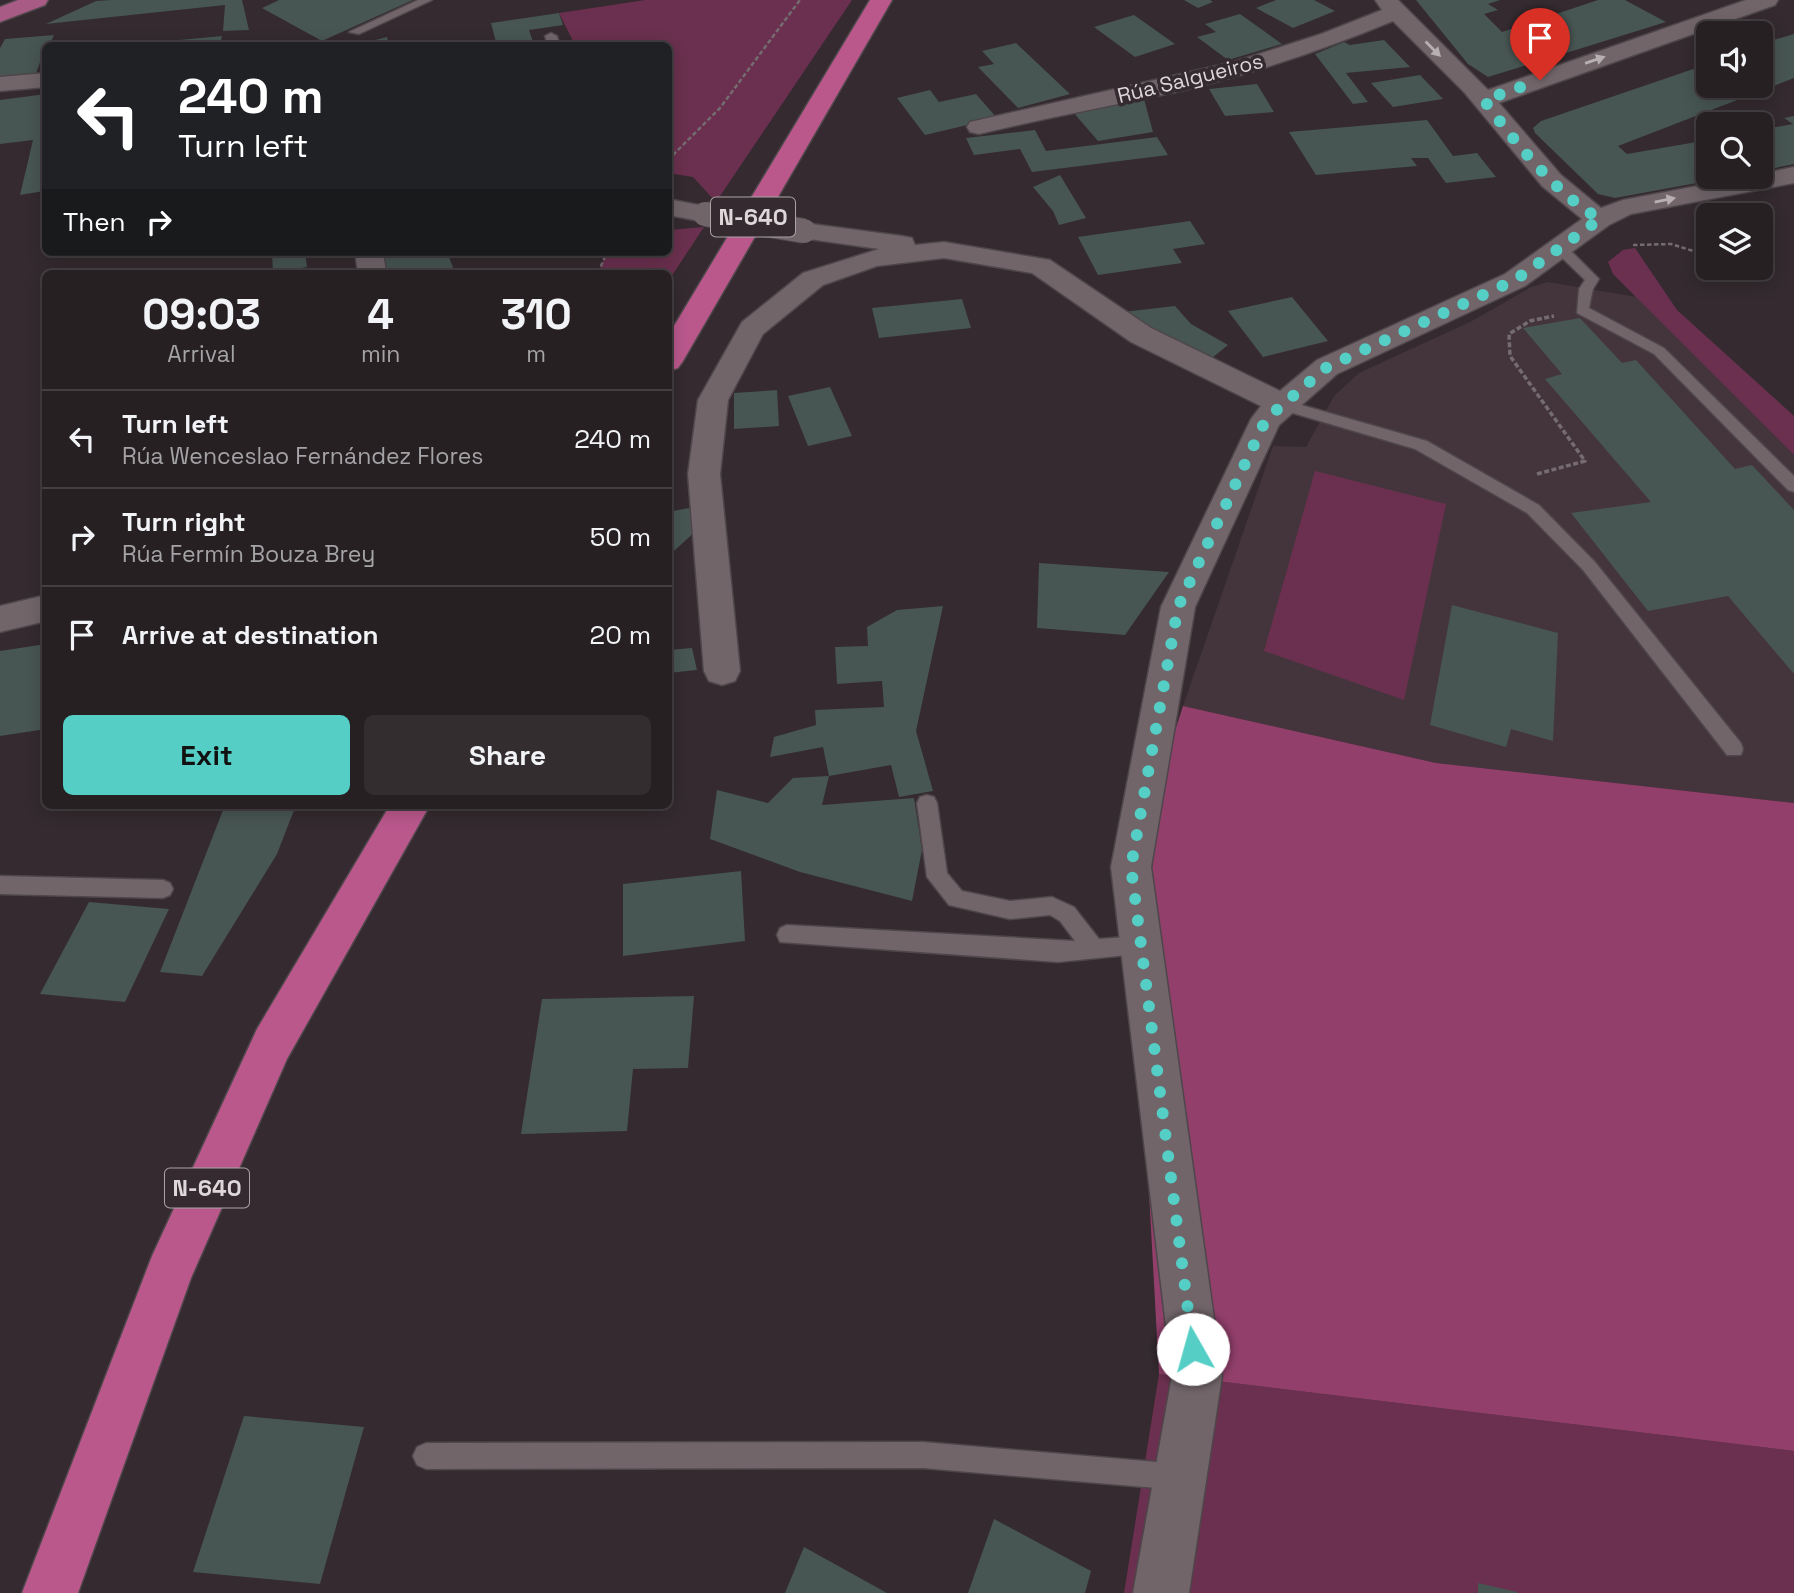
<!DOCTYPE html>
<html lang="en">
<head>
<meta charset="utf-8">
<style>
  body { margin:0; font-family:"Space Grotesk",sans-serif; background:#332d30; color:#f1f3f6; height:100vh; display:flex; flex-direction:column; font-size:26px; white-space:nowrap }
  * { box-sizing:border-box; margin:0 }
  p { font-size:23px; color:#a4a3a6 }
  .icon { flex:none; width:38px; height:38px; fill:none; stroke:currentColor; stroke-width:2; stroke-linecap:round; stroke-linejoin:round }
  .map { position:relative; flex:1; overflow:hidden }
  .side { position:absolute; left:42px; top:270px; width:630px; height:539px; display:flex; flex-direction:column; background:#272023; border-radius:10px; box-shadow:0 4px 18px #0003,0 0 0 2px #433e41 }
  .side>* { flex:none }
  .top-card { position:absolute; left:42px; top:42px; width:630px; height:214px; border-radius:10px; box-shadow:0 4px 18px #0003,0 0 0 2px #433e41; background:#202124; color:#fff; overflow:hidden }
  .tools { position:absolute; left:1696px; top:21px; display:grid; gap:14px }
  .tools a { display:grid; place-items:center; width:77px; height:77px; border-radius:10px; background:#272023; box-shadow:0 4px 18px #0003,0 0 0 2px #433e41; font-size:35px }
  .pin { position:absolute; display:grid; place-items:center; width:60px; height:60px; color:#fff; margin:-72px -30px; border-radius:50% 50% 50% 0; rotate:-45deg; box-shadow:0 0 7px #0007 }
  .pin .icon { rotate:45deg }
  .me { position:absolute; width:77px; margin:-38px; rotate:353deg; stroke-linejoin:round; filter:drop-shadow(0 0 5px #0008) }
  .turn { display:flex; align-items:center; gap:24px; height:147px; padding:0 21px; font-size:32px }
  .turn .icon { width:91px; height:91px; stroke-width:2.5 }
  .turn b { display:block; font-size:49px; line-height:60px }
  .then { display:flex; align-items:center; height:66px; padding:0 21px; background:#0003; gap:14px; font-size:26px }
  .eta { display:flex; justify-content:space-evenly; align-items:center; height:119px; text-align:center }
  .eta b { font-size:42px; font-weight:700; line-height:49px }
  .cta { display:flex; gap:14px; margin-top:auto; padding:14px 21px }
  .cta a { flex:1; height:80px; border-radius:10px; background:#55cec6; color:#111; font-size:28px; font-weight:700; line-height:80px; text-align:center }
  .cta a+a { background:#332d30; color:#f1f3f6 }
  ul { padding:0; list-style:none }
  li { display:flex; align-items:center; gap:21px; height:98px; padding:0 21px; border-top:2px solid #433e41 }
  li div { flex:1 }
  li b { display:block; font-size:26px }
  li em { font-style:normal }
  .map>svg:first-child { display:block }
</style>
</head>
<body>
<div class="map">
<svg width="1794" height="1593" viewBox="0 0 1794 1593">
  <rect width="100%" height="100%" fill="#342a2f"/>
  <polygon fill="#44353c" points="1548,282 1637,297 1794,455 1794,803 1436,763 1183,706 1273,446 1306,447 1334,396 1359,373 1472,321 1531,287"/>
  <g fill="#6b304f">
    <polygon points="645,0 852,0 716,202 693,177 669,173 668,46 575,45 559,13"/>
    <polygon points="704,227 669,280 668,273 598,273 607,252 668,252 669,230"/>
    <polygon points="1635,248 1677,310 1794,416 1794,455 1613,274 1608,262 1623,250"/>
    <polygon points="1315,471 1446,504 1404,700 1264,651"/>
    <polygon points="1159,1374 1794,1451 1794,1593 1124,1593"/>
  </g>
  <polygon fill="#923f6b" points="1183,706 1436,763 1794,803 1794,1451 1159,1374 1131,867"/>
  <g fill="#475553">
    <polygon points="111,0 242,0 249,30 223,31 225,5 46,24 96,1"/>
    <polygon points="279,0 413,0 322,41 262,8"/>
    <polygon points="1184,0 1210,0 1213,2 1198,8"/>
    <polygon points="1276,0 1314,0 1335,11 1293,28 1256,8"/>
    <polygon points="1416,0 1500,0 1488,4 1498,10 1484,14 1502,32 1598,0 1625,0 1666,22 1488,77 1468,64"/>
    <polygon points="559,13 563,25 529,30 533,42 497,46 491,23"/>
    <polygon points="1240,14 1282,44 1228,60 1197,37 1216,32 1205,24"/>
    <polygon points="1134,15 1175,44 1135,57 1094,27"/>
    <polygon points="1794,34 1794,78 1618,146 1627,154 1708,140 1708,177 1724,178 1615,198 1598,194 1535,133 1533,128 1541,121 1708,64 1708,86 1760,86 1760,44"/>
    <polygon points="54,35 49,46 46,46 35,76 0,78 0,48 5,39"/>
    <polygon points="222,36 220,46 157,46 158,42"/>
    <polygon points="387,37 389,46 357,46 356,45"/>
    <polygon points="1384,40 1410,67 1346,73 1368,102 1353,104 1315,54 1344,42 1350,45"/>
    <polygon points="1016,43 1070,94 1018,108 978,67 994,64 982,51"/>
    <polygon points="1420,75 1443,99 1393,107 1371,83"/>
    <polygon points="1257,84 1274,112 1225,116 1209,89"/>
    <polygon points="930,90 939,102 976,94 997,118 925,135 897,98"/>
    <polygon points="46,94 44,191 20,195 33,140 0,144 0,100"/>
    <polygon points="1144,99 1153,132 1098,141 1073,112"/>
    <polygon points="1794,116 1794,164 1760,171 1760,130 1793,124 1784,118"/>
    <polygon points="1427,120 1453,156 1477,153 1496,177 1446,183 1428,158 1411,158 1417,166 1316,175 1289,132"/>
    <polygon points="1035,130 1046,151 1157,137 1168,155 1032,172 1020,149 974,155 966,138"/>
    <polygon points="1060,175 1086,218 1059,225 1053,211 1033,187"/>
    <polygon points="1190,221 1205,244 1173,249 1182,263 1098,275 1078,237"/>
    <polygon points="272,252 305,252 307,267 273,273"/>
    <polygon points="400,252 447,252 454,270 387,273 382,256"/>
    <polygon points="1292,297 1328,341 1263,357 1228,311"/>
    <polygon points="962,299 971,328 879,338 872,308"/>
    <polygon points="1175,306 1191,324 1228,345 1212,358 1162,335 1123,312"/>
    <polygon points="1580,318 1622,363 1636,360 1735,469 1752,465 1794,510 1794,674 1728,596 1648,611 1571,513 1651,502 1545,379 1562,374 1523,328"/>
    <polygon points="830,387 852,436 808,446 788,396"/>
    <polygon points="777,390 779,426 734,429 734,393"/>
    <polygon points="689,508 700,527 674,551 668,551 668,512"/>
    <polygon points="1039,563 1169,572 1125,635 1037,628"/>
    <polygon points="1452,605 1558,633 1553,741 1511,729 1506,747 1430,725"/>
    <polygon points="943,606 916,731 933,791 899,797 891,765 829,776 822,805 914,798 922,850 912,901 800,872 710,839 717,790 768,803 793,778 829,776 823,747 770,757 774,737 816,725 815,710 884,707 882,681 837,684 835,647 868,646 867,627 897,610"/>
    <polygon points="46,644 46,729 0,736 0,651"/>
    <polygon points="692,648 697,670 668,673 668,650"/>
    <polygon points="225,805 296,805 277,854 202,976 160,972"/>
    <polygon points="741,871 745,941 623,956 623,884"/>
    <polygon points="89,902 169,909 125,1002 40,994"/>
    <polygon points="694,996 688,1068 633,1069 627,1131 521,1134 542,999"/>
    <polygon points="244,1416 364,1427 320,1584 193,1572"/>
    <polygon points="994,1519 1091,1571 1085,1593 968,1593"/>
    <polygon points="804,1547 887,1593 785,1593"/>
    <polygon points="1478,1583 1517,1592 1517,1593 1478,1593"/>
  </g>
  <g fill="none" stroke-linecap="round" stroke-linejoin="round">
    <g stroke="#4e464a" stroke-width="3">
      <g id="service">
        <polygon points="418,0 432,0 359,34 349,32"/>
        <polygon points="551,33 557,36 560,46 548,46 545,36"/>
        <polygon points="1556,246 1566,246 1599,279 1593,289 1589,308 1664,348 1794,476 1794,492 1788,490 1654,354 1577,313 1579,289 1585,280 1556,252"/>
        <polygon points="1284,400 1427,441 1539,505 1595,562 1741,743 1743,749 1741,755 1727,755 1583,570 1527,513 1415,449 1279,409 1279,401"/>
        <polygon points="927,795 934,797 937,803 947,873 962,891 1010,901 1052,897 1074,907 1099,939 1141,936 1148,939 1151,946 1148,953 1058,962 780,942 777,935 780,928 787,925 1075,941 1060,921 1050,915 1010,919 949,905 927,877 917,803 920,797"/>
        <polygon points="0,876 163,880 170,883 173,889 170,895 163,898 0,894"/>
        <polygon points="923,1442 1180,1464 1189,1468 1193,1477 1189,1486 1180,1490 923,1468 426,1469 417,1465 413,1456 417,1447 426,1443"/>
      </g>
    </g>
    <g stroke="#4e464a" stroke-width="3">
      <g id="minor">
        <path d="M 1375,0 L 1398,0 L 1488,90 L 1746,0 L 1778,0 L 1775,5 L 1499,103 L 1561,175 L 1601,208 L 1623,200 L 1745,177 L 1760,177 L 1760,174 L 1794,167 L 1794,183 L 1631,214 L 1609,225 L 1525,286 L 1337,374 L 1279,425 L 1195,607 L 1151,867 L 1222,1376 L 1189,1593 L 1133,1593 L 1172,1376 L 1111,867 L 1161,607 L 1251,419 L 1261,406 L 1131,342 L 1032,273 L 944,258 L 877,266 L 823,285 L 763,334 L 728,400 L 720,474 L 740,671 L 735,681 L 722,685 L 709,681 L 704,671 L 688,474 L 698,400 L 742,322 L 803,273 L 879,249 L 795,237 L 791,231 L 795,225 L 804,223 L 902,236 L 912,238 L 915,245 L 944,242 L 1050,260 L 1151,328 L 1280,391 L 1317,360 L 1505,274 L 1582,219 L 1542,186 L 1464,92 L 1393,21 C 1315,53 1235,80 1152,97 C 1094,109 1037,120 979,134 L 970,132 L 967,127 L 970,122 L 1234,62 L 1321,34 L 1382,10 Z"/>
        <polygon points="46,73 46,87 0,91 0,77"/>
        <polygon points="668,199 714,208 718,214 714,220 705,222 668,215"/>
        <polygon points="355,252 383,252 386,273 358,273"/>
        <polygon points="46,595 46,621 0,632 0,606"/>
      </g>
    </g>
    <g stroke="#4e464a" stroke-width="3">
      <polygon id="primary" points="18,0 48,0 45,5 0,22 0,7"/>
    </g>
    <g stroke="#4e464a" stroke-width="3">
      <g id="trunk">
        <polygon points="870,0 892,0 683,361 678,368 668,371 668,336"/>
        <polygon points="390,805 430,805 287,1059 191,1278 78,1593 22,1593 152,1256 257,1029"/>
      </g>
    </g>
    <g stroke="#756c70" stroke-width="2.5" stroke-dasharray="4.5 2.5" stroke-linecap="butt">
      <polyline points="668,160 720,108 800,0"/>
      <polyline points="1633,245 1671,244 1703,254"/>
      <polyline points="598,273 607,252"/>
    </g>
    <polyline stroke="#756c70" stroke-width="3.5" stroke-dasharray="5 2.5" stroke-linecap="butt" points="1537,474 1585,461 1510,356 1509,334 1530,321 1554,316"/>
    <use href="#service" fill="#71656a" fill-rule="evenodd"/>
    <use href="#minor" fill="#71656a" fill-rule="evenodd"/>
    <use href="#primary" fill="#a85b84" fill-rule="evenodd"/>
    <use href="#trunk" fill="#ba588c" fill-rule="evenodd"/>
    <g stroke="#4e464a" stroke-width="26" stroke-linecap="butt">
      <polyline id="minor-bridge" points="705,214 804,231"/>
    </g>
    <use href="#minor-bridge" stroke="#71656a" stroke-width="24"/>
  </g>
  <defs><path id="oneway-solid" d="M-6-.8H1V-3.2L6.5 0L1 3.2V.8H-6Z" transform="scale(1.75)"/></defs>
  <g fill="#b8afb3">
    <use href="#oneway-solid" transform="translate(1433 49) rotate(45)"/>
    <use href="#oneway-solid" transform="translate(1595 60) rotate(-19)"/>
    <use href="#oneway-solid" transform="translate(1665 200) rotate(-11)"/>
  </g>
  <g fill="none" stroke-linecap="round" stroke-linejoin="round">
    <path stroke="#55cec6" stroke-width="12" stroke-dasharray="0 21.6" d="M 1193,1349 L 1131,867 L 1178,607 L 1266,419 L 1327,367 L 1515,280 L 1600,219 C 1557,195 1513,140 1484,100 L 1540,80"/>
  </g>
  <g text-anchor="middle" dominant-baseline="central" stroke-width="7" stroke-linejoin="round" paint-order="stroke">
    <g font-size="21" fill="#ded7da" stroke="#342a2f">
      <text transform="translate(1190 78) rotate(-14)">Rúa Salgueiros</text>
    </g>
    <g fill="#342a2f" stroke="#aba3a7" stroke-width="2">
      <rect x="711" y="197.5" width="84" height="39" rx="5"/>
      <rect x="165" y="1168.5" width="84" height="39" rx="5"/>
    </g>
    <g font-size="23" font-weight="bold" fill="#ded7da">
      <text x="753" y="217">N-640</text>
      <text x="207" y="1188">N-640</text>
    </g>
  </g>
</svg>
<div class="tools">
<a><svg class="icon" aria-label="sound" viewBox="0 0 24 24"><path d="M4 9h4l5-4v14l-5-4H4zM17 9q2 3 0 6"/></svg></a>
<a><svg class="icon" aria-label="search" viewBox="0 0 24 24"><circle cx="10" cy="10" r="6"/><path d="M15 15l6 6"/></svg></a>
<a><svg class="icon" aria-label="layers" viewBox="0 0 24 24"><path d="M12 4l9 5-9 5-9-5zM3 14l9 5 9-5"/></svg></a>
</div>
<div class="pin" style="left:1540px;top:80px;background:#d93025"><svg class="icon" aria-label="arrive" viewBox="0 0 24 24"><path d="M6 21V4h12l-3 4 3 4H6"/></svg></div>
<svg class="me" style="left:1193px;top:1349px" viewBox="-20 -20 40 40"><circle r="19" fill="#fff"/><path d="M0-13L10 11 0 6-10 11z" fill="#55cec6"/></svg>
<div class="top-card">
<div class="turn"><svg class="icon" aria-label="left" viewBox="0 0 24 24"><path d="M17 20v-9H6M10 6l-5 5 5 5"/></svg><div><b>240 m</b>Turn left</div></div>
<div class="then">Then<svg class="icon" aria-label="right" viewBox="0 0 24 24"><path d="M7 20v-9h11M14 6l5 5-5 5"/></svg></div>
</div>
<section class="side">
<div class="eta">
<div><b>09:03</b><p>Arrival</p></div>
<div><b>4</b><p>min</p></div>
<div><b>310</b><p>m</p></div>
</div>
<ul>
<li><svg class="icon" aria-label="left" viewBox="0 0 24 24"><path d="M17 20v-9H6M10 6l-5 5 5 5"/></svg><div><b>Turn left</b><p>Rúa Wenceslao Fernández Flores</p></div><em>240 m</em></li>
<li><svg class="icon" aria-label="right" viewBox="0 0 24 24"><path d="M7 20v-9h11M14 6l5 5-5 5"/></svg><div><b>Turn right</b><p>Rúa Fermín Bouza Brey</p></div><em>50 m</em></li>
<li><svg class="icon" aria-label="arrive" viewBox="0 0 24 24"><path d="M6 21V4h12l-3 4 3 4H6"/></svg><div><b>Arrive at destination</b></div><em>20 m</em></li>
</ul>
<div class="cta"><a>Exit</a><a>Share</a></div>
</section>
</div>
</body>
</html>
